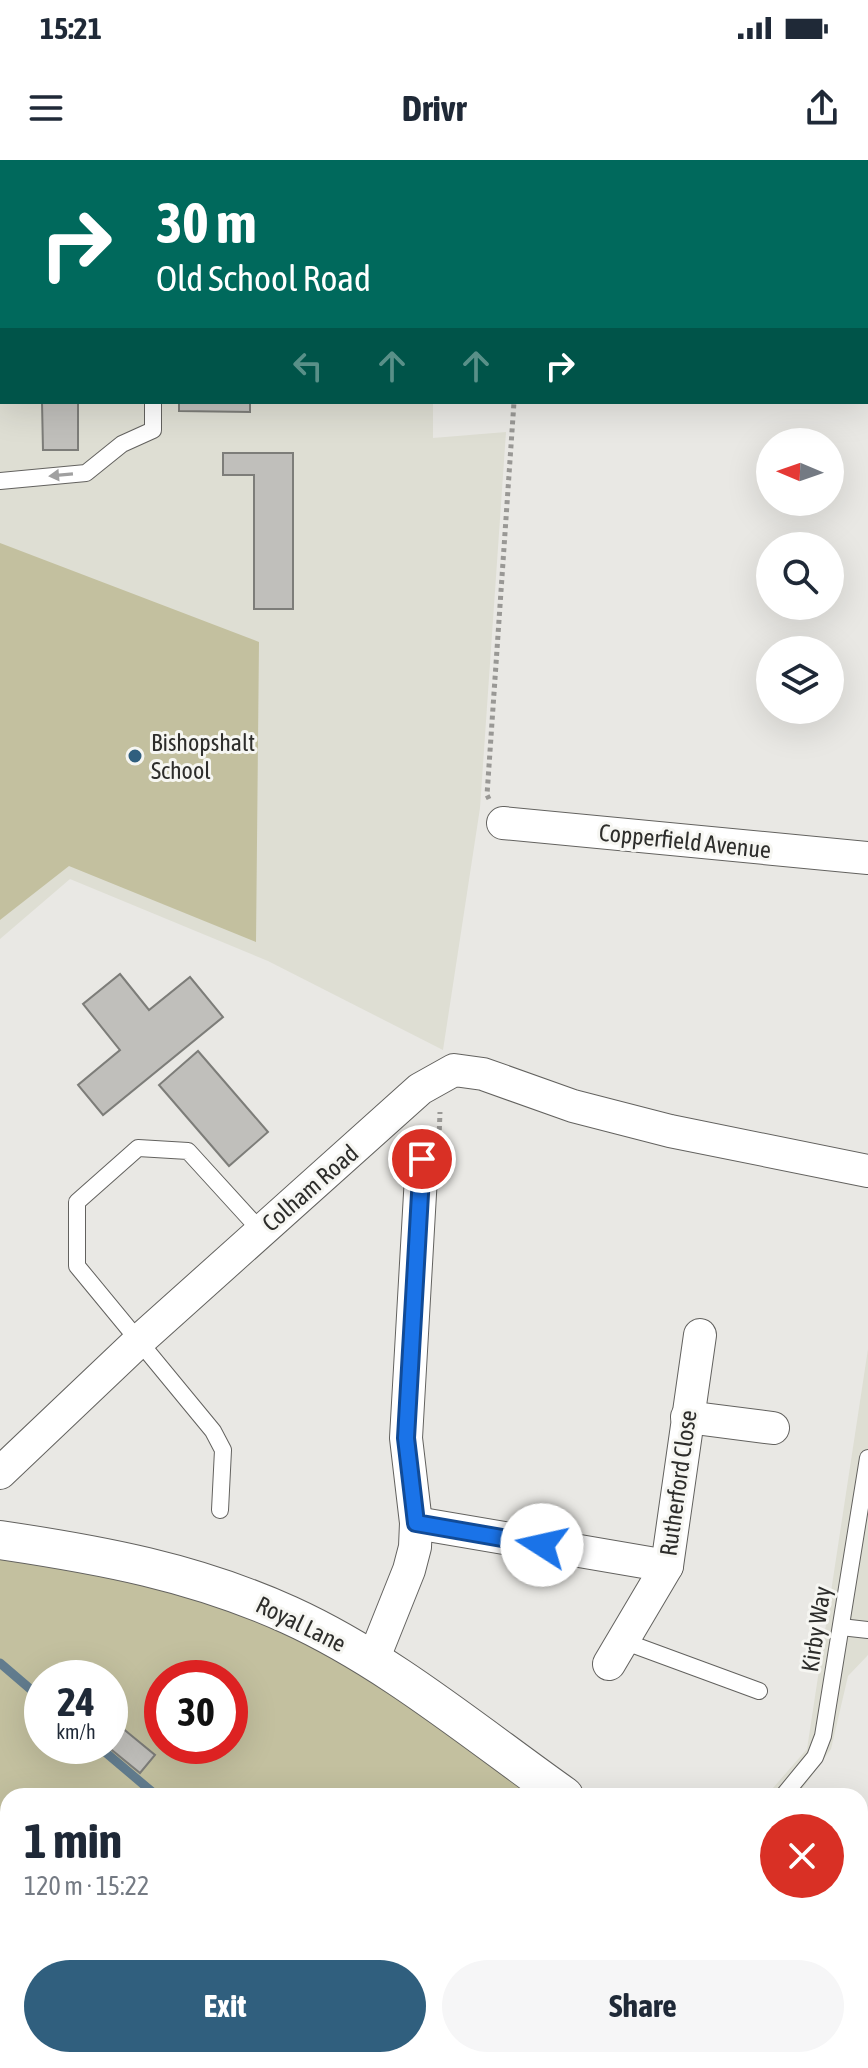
<!DOCTYPE html>
<html lang="en">
<head>
<meta charset="utf-8">
<style>
  body { margin:0; font-family:"Asap Condensed",sans-serif; background:#f6f6f7; color:#1f2937; height:100vh; display:flex; flex-direction:column; font-size:30px; white-space:nowrap }
  * { box-sizing:border-box; margin:0 }
  p { font-size:26px; color:#747a83 }
  .icon { flex:none; width:44px; height:44px; fill:none; stroke:currentColor; stroke-width:2; stroke-linecap:round; stroke-linejoin:round }
  .map { position:relative; flex:1; overflow:hidden }
  .details { position:absolute; left:0px; top:1628px; width:868px; height:280px; display:flex; flex-direction:column; background:#fff; border-radius:24px 24px 0 0; box-shadow:0 8px 32px #0002 }
  .details>* { flex:none }
  .top-card { position:absolute; left:0px; top:0px; width:868px; height:244px; box-shadow:0 8px 32px #0002; background:#00695c; color:#fff; overflow:hidden }
  .needle { width:52px; rotate:272deg }
  .fabs { position:absolute; left:756px; top:268px; display:grid; gap:16px }
  .fabs a { display:grid; place-items:center; width:88px; height:88px; border-radius:50%; background:#fff; box-shadow:0 8px 32px #0002; font-size:40px }
  .speed { position:absolute; left:24px; top:1500px; display:flex; gap:16px; font-size:40px; font-weight:700; text-align:center }
  .speed>* { display:grid; place-content:center; width:104px; height:104px; border-radius:50%; background:#fff; box-shadow:0 8px 32px #0002; line-height:1 }
  .speed small { font-size:20px; font-weight:400 }
  .speed .limit { border:12px solid #d22; background:#fff; color:#111 }
  .pin { position:absolute; display:grid; place-items:center; width:68px; height:68px; color:#fff; margin:-34px; border:4px solid #fff; border-radius:50%; box-shadow:0 2px 8px #0007 }
  .me { position:absolute; width:88px; margin:-44px; rotate:280deg; stroke-linejoin:round; filter:drop-shadow(0 0 6px #0008) }
  .turn { display:flex; align-items:center; gap:28px; height:168px; padding:0 24px; font-size:36px }
  .turn .icon { width:104px; height:104px; stroke-width:2.5 }
  .turn b { display:block; font-size:56px; line-height:68px }
  .lanes { display:flex; align-items:center; height:76px; padding:0 24px; background:#0003; justify-content:center; gap:40px; direction:ltr }
  .lanes .off { opacity:.35 }
  .round { display:grid; place-items:center; flex:none; width:84px; height:84px; border-radius:42px; background:#f6f6f7 }
  .headline { display:flex; align-items:center; justify-content:space-between; height:136px; padding:0 24px }
  h1 { font-size:48px; font-weight:700; line-height:60px }
  .button { display:flex; gap:16px; margin-top:auto; padding:16px 24px }
  .button a { flex:1; height:92px; border-radius:48px; background:#305f7e; color:#fff; font-size:32px; font-weight:700; line-height:92px; text-align:center }
  .button a+a { background:#f6f6f7; color:#1f2937 }
  .status { display:flex; justify-content:space-between; align-items:center; height:56px; padding:0 40px; background:#fff; direction:ltr }
  .status svg { height:22px; fill:currentColor }
  header { display:flex; justify-content:space-between; align-items:center; height:104px; padding:0 24px; background:#fff; font-size:36px; font-weight:700 }
  .map>svg:first-child { display:block }
</style>
</head>
<body>
<div class="status"><b>15:21</b><svg viewBox="0 0 49 12"><path d="M0 12V9h3v3zM5 12V6h3v6zM10 12V3h3v9zM15 12V0h3v12zM26 1h20v11H26zM47 4h2v5h-2z"/></svg></div>
<header><svg class="icon" aria-label="menu" viewBox="0 0 24 24"><path d="M4 6h16M4 12h16M4 18h16"/></svg>Drivr<svg class="icon" aria-label="share" viewBox="0 0 24 24"><path d="M12 15V3M7 8l5-5 5 5M5 13v7h14v-7"/></svg></header>
<div class="map">
<svg width="868" height="1908" viewBox="0 0 868 1908">
  <rect width="100%" height="100%" fill="#e9e8e4"/>
  <g fill="#deded3">
    <polygon points="0,0 453,0 453,2 2,2 2,242 433,242 433,278 506,272 480,648 443,890 268,801 70,719 0,779"/>
    <polygon points="868,1189 868,1495 848,1516 831,1589 797,1636 766,1636 807,1589"/>
  </g>
  <g fill="#c3c09f" fill-rule="evenodd">
    <polygon points="0,383 259,482 256,782 69,706 0,760"/>
    <path d="M 0,1380 L 289,1455 L 564,1636 L 8,1636 L 8,1900 L 698,1900 L 695,1908 L 0,1908 ZM 42,1518 L 110,1518 L 110,1586 L 42,1586 ZM 162,1518 L 230,1518 L 230,1586 L 162,1586 Z"/>
  </g>
  <g fill="none" stroke-linecap="round" stroke-linejoin="round">
    <g stroke="#627c8e" stroke-width="9">
      <polyline points="0,1503 42,1539"/>
      <polyline points="98,1586 157,1636"/>
      <polyline points="464,1900 472,1908"/>
    </g>
  </g>
  <g fill="#c0bfbb" stroke="#7d7d79" stroke-width="2">
    <rect x="180" y="0" width="70" height="2"/>
    <rect x="0" y="158" width="2" height="74"/>
    <polygon points="42,242 78,242 78,290 43,290"/>
    <polygon points="179,242 250,242 250,252 179,251"/>
    <polygon points="223,293 293,293 293,449 254,449 254,315 223,315"/>
    <polygon points="120,814 149,850 190,817 223,857 103,955 78,925 120,890 83,844"/>
    <polygon points="198,891 268,972 229,1006 159,925"/>
    <polygon points="121,1567 155,1595 140,1613 107,1586 110,1586 110,1581"/>
  </g>
  <g fill="none" stroke-linecap="round" stroke-linejoin="round">
    <g stroke="#63625f" stroke-width="18">
      <g id="service">
        <polyline points="142,0 143,2"/>
        <polyline points="0,117 2,117"/>
        <polyline points="0,321 86,313 122,284 153,270 153,242"/>
        <polyline points="220,1350 223,1290 213,1271 77,1106 77,1042 138,988 188,991 261,1071"/>
        <polyline points="841,1467 868,1470"/>
        <polyline points="623,1481 759,1531"/>
        <polyline points="783,1636 815,1597 823,1576 868,1298"/>
      </g>
    </g>
    <g stroke="#63625f" stroke-width="34">
      <g id="minor">
        <polyline points="866,70 868,70"/>
        <polyline points="503,663 868,698"/>
        <polyline points="687,1257 773,1268"/>
        <polyline points="0,1313 140,1180 420,929 454,910 483,914 573,946 670,971 868,1011"/>
        <polyline points="416,1363 667,1406"/>
        <polyline points="373,1500 409,1410 415,1387 416,1363 406,1278 422,999"/>
        <polyline points="609,1504 667,1406 700,1175"/>
        <polyline points="710,1908 713,1900"/>
      </g>
    </g>
    <g stroke="#63625f" stroke-width="40">
      <g id="tertiary">
        <path d="M 0,1380 C 101,1395 194,1412 289,1455 C 388,1500 475,1573 564,1636"/>
        <polyline points="860,1857 868,1864"/>
      </g>
    </g>
    <g stroke="#999895" stroke-width="5" stroke-dasharray="4 4" stroke-linecap="butt">
      <polyline points="462,0 462,2"/>
      <polyline points="489,639 487,635 514,242"/>
      <polyline points="439,978 440,952"/>
      <polyline points="0,1825 8,1823"/>
      <polyline points="185,1900 190,1908"/>
      <polyline points="442,1900 448,1908"/>
      <polyline points="273,1908 275,1900"/>
    </g>
    <use href="#service" stroke="#fff" stroke-width="16"/>
    <use href="#minor" stroke="#fff" stroke-width="32"/>
    <use href="#tertiary" stroke="#fff" stroke-width="38"/>
  </g>
  <defs><path id="oneway-solid" d="M-6-.8H1V-3.2L6.5 0L1 3.2V.8H-6Z" transform="scale(2)"/></defs>
  <use fill="#a0a0a0" href="#oneway-solid" transform="translate(61 315) rotate(175)"/>
  <g fill="none" stroke-linecap="round" stroke-linejoin="round">
    <g stroke="#114b97" stroke-width="20">
      <polyline id="route" points="422,999 406,1278 416,1363 542,1385"/>
    </g>
    <use href="#route" stroke="#1a73e8" stroke-width="14"/>
  </g>
  <circle fill="#305f7e" stroke="#f6f6f2" stroke-width="3" cx="135" cy="596" r="8"/>
  <g text-anchor="middle" dominant-baseline="central" stroke-width="6" stroke-linejoin="round" paint-order="stroke">
    <g font-size="24" fill="#2d2d2b" stroke="#f6f6f2" text-anchor="start">
      <text x="151" y="582">Bishopshalt<tspan x="151" dy="28">School</tspan></text>
    </g>
    <g font-size="24" fill="#2d2d2b" stroke="#f6f6f2">
      <text transform="translate(685 681) rotate(6)">Copperfield Avenue</text>
      <text transform="translate(310 1028) rotate(-41)">Colham Road</text>
      <text transform="translate(678 1323) rotate(-82)">Rutherford Close</text>
      <text transform="translate(301 1464) rotate(26)">Royal Lane</text>
      <text transform="translate(816 1469) rotate(-81)">Kirby Way</text>
    </g>
  </g>
</svg>
<div class="fabs">
<a><svg class="needle" viewBox="-14 -14 28 28"><path d="M0-13l5 13h-10z" fill="#e53935"/><path d="M0 13l5-13h-10z" fill="#747a83"/></svg></a>
<a><svg class="icon" aria-label="search" viewBox="0 0 24 24"><circle cx="10" cy="10" r="6"/><path d="M15 15l6 6"/></svg></a>
<a><svg class="icon" aria-label="layers" viewBox="0 0 24 24"><path d="M12 4l9 5-9 5-9-5zM3 14l9 5 9-5"/></svg></a>
</div>
<div class="speed"><div>24<small>km/h</small></div><div class="limit">30</div></div>
<div class="pin" style="left:422px;top:999px;background:#d93025"><svg class="icon" aria-label="arrive" viewBox="0 0 24 24"><path d="M6 21V4h12l-3 4 3 4H6"/></svg></div>
<svg class="me" style="left:542px;top:1385px" viewBox="-20 -20 40 40"><circle r="19" fill="#fff"/><path d="M0-13L10 11 0 6-10 11z" fill="#1a73e8"/></svg>
<div class="top-card">
<div class="turn"><svg class="icon" aria-label="right" viewBox="0 0 24 24"><path d="M7 20v-9h11M14 6l5 5-5 5"/></svg><div><b>30 m</b>Old School Road</div></div>
<div class="lanes"><svg class="icon off" aria-label="left" viewBox="0 0 24 24"><path d="M17 20v-9H6M10 6l-5 5 5 5"/></svg><svg class="icon off" aria-label="ahead" viewBox="0 0 24 24"><path d="M12 20V5M6 11l6-6 6 6"/></svg><svg class="icon off" aria-label="ahead" viewBox="0 0 24 24"><path d="M12 20V5M6 11l6-6 6 6"/></svg><svg class="icon" aria-label="right" viewBox="0 0 24 24"><path d="M7 20v-9h11M14 6l5 5-5 5"/></svg></div>
</div>
<section class="details">
<div class="headline"><div><h1>1 min</h1><p>120 m · 15:22</p></div><a class="round" style="background:#d93025;color:#fff"><svg class="icon" aria-label="close" viewBox="0 0 24 24"><path d="M6 6l12 12M18 6L6 18"/></svg></a></div>
<div class="button"><a>Exit</a><a>Share</a></div>
</section>
</div>
</body>
</html>
